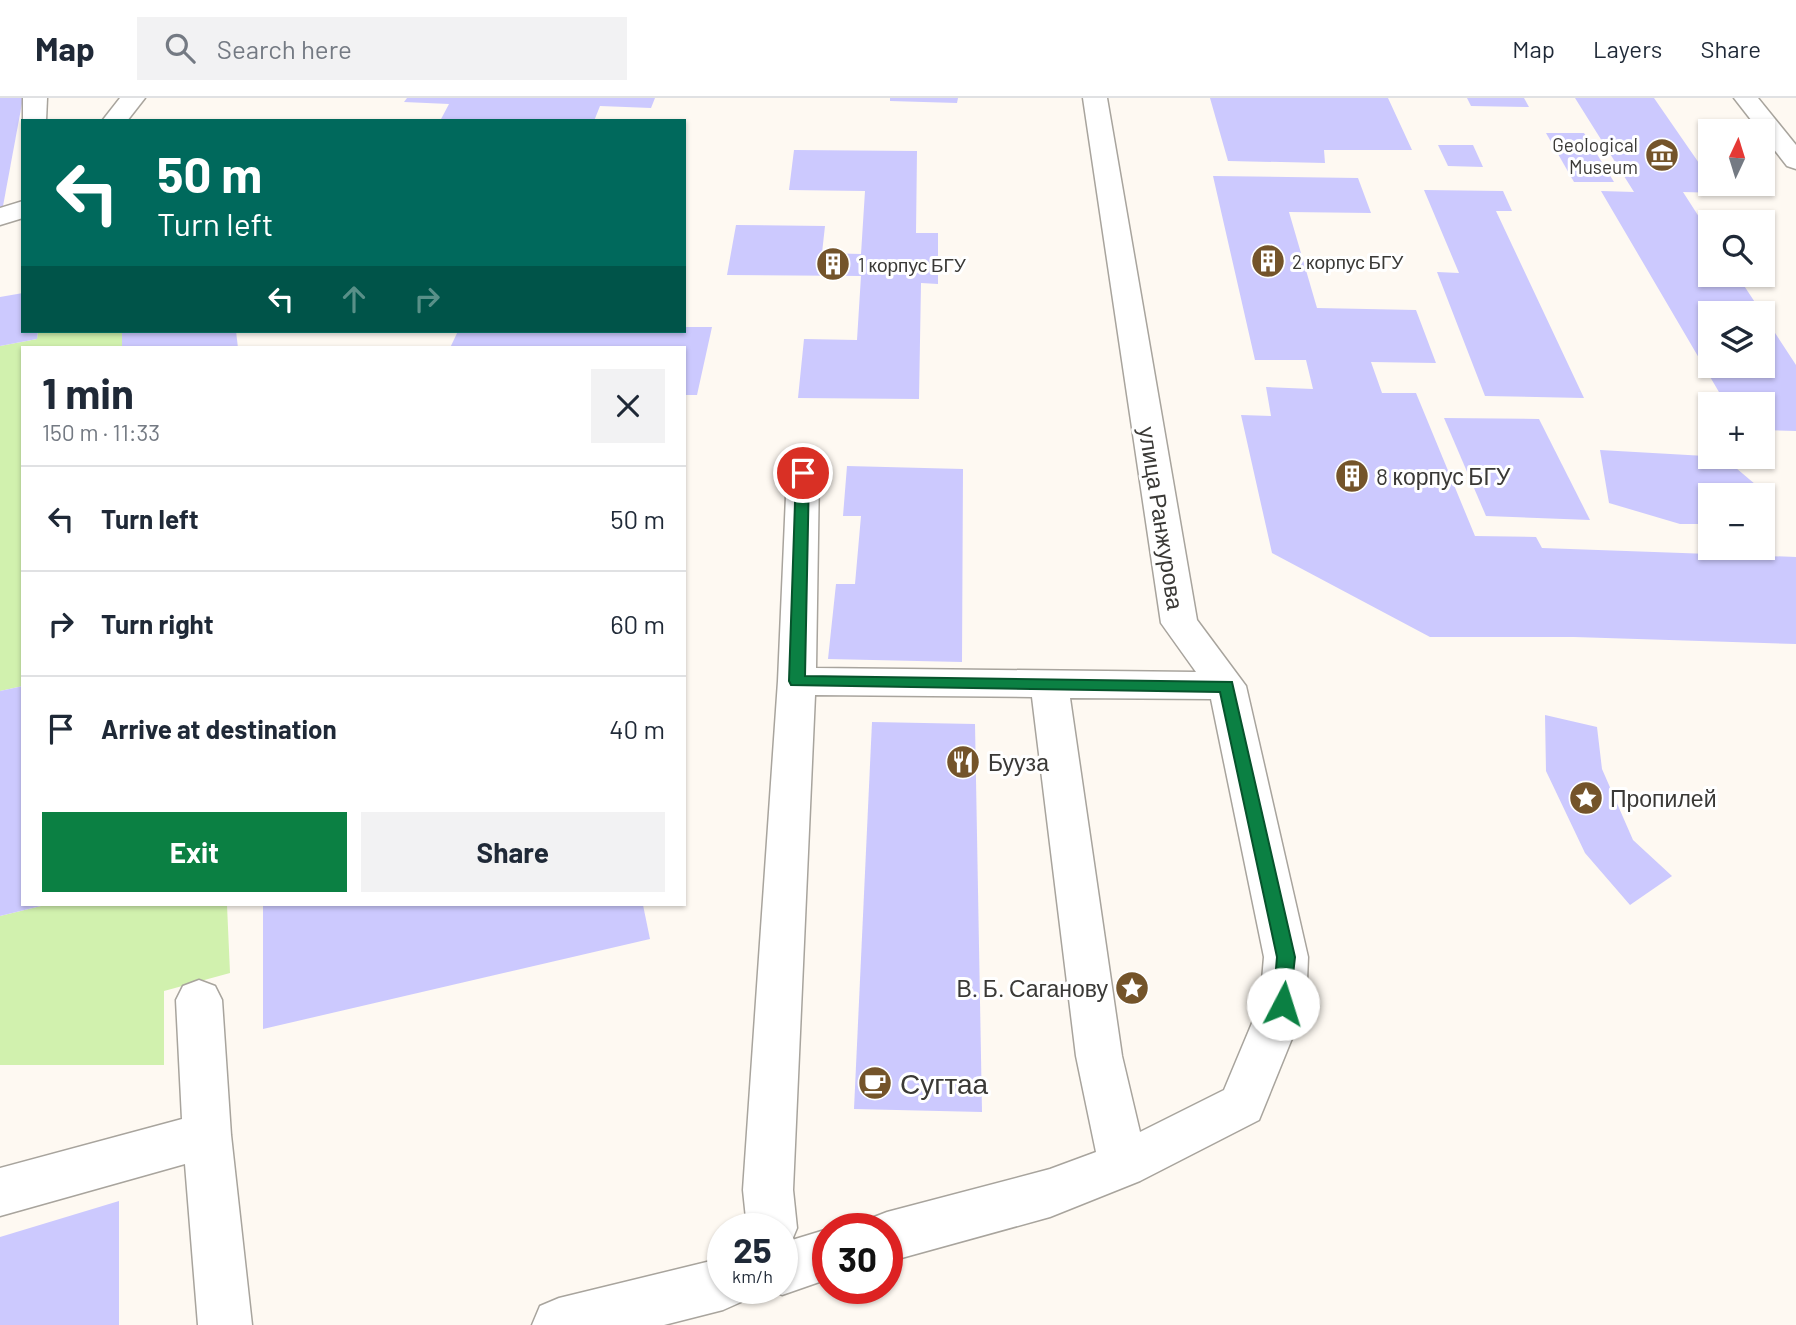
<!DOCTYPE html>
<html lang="en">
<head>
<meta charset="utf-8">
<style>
  body { margin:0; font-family:Barlow,sans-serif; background:#f2f2f3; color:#1f2937; height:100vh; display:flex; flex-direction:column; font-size:26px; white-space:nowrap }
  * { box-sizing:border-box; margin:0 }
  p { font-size:23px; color:#747a83 }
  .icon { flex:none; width:38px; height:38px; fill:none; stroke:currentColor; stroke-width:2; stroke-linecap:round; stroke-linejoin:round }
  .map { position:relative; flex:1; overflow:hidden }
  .details { position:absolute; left:21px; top:248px; width:665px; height:560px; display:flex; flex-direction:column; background:#fff; border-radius:0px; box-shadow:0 2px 5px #0004 }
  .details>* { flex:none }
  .banner { position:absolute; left:21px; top:21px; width:665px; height:214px; border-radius:0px; box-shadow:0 2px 5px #0004; background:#00695c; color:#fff; overflow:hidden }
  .needle { width:46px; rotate:4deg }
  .tools { position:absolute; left:1698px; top:21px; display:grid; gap:14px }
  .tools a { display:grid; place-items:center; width:77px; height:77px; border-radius:0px; background:#fff; box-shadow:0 2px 5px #0004; font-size:35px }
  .speed { position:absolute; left:707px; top:1115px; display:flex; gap:14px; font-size:35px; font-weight:700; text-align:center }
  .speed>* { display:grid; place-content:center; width:91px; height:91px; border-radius:50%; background:#fff; box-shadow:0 2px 5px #0004; line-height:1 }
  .speed small { font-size:18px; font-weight:400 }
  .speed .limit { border:10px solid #d22; background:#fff; color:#111 }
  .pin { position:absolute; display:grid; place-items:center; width:60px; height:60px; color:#fff; margin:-30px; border:4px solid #fff; border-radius:50%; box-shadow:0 2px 7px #0007 }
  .me { position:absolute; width:77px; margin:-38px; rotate:5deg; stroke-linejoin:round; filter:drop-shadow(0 0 5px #0008) }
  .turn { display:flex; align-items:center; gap:24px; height:147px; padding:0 21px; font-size:32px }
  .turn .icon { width:91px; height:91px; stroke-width:2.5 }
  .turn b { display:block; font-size:49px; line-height:60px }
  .lanes { display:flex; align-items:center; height:66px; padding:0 21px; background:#0003; justify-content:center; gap:35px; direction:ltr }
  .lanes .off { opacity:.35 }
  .round { display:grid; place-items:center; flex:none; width:74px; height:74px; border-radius:0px; background:#f2f2f3 }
  .summary { display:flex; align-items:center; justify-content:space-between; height:119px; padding:0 21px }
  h1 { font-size:42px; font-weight:700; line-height:52px }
  .button { display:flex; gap:14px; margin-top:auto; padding:14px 21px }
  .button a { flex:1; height:80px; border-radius:0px; background:#0b8043; color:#fff; font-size:28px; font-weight:700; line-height:80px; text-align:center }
  .button a+a { background:#f2f2f3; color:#1f2937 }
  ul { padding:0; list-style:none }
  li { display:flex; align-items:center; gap:21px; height:105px; padding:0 21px; border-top:2px solid #e0e1e3 }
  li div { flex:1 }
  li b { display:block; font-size:26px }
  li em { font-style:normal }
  header { display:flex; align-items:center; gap:42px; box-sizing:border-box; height:98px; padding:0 35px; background:#fff; border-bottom:2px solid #e0e1e3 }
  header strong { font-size:33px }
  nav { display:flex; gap:38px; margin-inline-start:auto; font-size:24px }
  .search { width:490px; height:63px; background:#f2f2f3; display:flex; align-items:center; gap:18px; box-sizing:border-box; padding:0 24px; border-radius:0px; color:#747a83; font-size:26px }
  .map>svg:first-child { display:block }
</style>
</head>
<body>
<header>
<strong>Map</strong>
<div class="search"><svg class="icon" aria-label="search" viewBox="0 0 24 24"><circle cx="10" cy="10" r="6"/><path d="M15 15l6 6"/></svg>Search here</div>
<nav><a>Map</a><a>Layers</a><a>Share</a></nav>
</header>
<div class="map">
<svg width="1796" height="1227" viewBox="0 0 1796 1227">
  <rect width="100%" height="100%" fill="#fef9f2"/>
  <g fill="#d1f1ae">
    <polygon points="38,233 122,233 122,250 23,250 23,588 0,593 0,248 37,241"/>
    <polygon points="45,807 227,807 230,875 164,893 164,967 0,967 0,818"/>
  </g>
  <g fill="#ccc9fe">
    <polygon points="0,0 23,0 3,108 0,109"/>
    <polygon points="407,0 655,0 651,10 600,8 594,23 440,23 449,6 404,4"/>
    <polygon points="890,0 958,0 957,5 890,3"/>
    <polygon points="1210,0 1388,0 1412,52 1324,52 1325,65 1228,63"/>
    <polygon points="1467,0 1524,0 1529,9 1471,8"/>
    <polygon points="1575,0 1654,0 1710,81 1710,86 1713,86 1720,95 1683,94 1710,136 1710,177 1737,177 1762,215 1710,215 1710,268 1762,268 1762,215 1796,267 1796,333 1762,332 1762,306 1726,306 1601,93 1634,94"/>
    <polygon points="1546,35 1584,35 1614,84 1574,84"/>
    <polygon points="1438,47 1473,47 1483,69 1448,68"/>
    <polygon points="794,52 917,53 916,135 938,135 938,186 921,185 919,301 798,300 804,241 857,242 861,178 727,177 736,127 825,128 822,155 861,156 865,93 789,92"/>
    <polygon points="1213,78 1358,80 1371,115 1289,114 1317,210 1416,212 1436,265 1371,264 1382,295 1416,295 1475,438 1536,439 1542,450 1796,459 1796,546 1574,539 1430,539 1272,455 1241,317 1271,318 1266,289 1313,291 1306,262 1255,262"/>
    <polygon points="1424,92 1503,93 1512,113 1496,113 1584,300 1485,298 1437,174 1459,175"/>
    <polygon points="23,195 23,233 38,233 37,241 0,248 0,199"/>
    <polygon points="684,229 712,229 697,297 684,297 684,250 450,250 458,233 684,233"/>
    <polygon points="122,233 236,233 238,250 122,250"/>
    <polygon points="1444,320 1539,321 1590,422 1486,418"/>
    <polygon points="1600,352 1723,359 1762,392 1761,397 1710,397 1710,426 1680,426 1609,405"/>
    <polygon points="847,368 963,371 962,564 828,561 836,486 855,486 861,418 843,418"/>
    <polygon points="23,588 23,807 41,808 0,818 0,593"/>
    <polygon points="1545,617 1597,629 1602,671 1633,742 1672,778 1630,807 1585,755 1546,673"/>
    <polygon points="872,624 975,626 982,1014 854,1011"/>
    <polygon points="263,807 643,807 650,841 263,931"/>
    <polygon points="119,1103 119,1227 0,1227 0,1139"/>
  </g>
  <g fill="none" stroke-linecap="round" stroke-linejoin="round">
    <g stroke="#a8a49d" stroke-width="3">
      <g id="minor">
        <polygon points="23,0 47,0 46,23 23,24"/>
        <polygon points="120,0 145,0 127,23 102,23"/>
        <path d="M 1083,0 L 1107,0 L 1197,522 L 1246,588 L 1308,859 L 1306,906 L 1259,1022 L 1140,1083 L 1050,1119 L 887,1164 L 887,1130 L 865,1130 L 869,1121 L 887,1114 L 1050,1071 L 1096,1054 L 1076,958 L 1032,599 L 815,597 L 793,1092 L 797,1130 L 792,1142 L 828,1131 L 828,1181 L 782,1197 L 766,1190 L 782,1190 L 782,1130 L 747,1130 L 743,1092 L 778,583 L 787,375 L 791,368 L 803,365 L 815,368 L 819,375 L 816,570 L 1196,574 L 1161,525 ZM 1070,600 L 1211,601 L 1264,859 L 1260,906 L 1224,992 L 1140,1034 L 1122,958 Z"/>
        <polygon points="1734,0 1758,0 1796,47 1796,71 1787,68"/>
        <polygon points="23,103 23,120 0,127 0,110"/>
        <polygon points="199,882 215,888 222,902 231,1037 252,1227 198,1227 185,1066 0,1118 0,1070 182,1021 176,902 183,888"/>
        <polygon points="723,1160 723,1190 747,1190 741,1204 723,1212 664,1227 532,1227 540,1208 559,1200"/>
      </g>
    </g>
    <use href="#minor" fill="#fff" fill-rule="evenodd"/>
  </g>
  <polygon fill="#0b8043" stroke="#07532c" stroke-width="2" points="803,370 809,375 805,578 1232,584 1295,859 1289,912 1283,914 1276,912 1273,906 1277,859 1220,594 791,587 789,583 796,375"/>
  <defs>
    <g id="museum-disc" transform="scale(1.75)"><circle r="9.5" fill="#74542a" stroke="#fff"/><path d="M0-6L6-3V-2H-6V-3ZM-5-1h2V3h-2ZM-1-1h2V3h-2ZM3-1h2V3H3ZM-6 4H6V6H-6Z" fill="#fff"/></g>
    <g id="building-disc" transform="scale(1.75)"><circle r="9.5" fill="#74542a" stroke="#fff"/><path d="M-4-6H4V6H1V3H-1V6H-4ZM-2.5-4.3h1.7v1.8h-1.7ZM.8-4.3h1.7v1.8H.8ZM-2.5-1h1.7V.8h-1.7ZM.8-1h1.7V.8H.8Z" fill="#fff"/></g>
    <g id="restaurant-disc" transform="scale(1.75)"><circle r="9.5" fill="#74542a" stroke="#fff"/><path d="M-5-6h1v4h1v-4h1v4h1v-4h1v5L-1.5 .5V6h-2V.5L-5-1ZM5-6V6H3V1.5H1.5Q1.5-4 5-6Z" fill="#fff"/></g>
    <g id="sight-disc" transform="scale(1.75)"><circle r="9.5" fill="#74542a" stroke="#fff"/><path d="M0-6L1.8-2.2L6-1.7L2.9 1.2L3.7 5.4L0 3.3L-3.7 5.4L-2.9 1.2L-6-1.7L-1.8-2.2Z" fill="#fff"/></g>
    <g id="cafe-disc" transform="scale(1.75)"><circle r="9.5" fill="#74542a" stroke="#fff"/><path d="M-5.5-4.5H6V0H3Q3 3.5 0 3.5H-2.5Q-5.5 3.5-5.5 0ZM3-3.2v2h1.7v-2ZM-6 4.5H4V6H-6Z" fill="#fff"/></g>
  </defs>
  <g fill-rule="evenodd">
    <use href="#museum-disc" x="1662" y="57"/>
    <use href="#building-disc" x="1268" y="163"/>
    <use href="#building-disc" x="833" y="166"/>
    <use href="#building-disc" x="1352" y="378"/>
    <use href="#restaurant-disc" x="963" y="664"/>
    <use href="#sight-disc" x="1586" y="700"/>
    <use href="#sight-disc" x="1132" y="890"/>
    <use href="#cafe-disc" x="875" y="985"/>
  </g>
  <g text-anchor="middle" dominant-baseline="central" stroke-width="6" stroke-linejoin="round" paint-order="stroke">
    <g font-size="19" fill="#3a3936" stroke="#fff" text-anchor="start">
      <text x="1638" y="46" text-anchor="end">Geological<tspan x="1638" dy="22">Museum</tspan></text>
      <text x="1292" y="163">2 корпус БГУ</text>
      <text x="858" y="166">1 корпус БГУ</text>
    </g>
    <g font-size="23" fill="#3a3936" stroke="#fff" text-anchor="start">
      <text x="1376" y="378">8 корпус БГУ</text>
      <text x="988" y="664">Бууза</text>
      <text x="1610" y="700">Пропилей</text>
      <text x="1108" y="890" text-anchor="end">В. Б. Саганову</text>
    </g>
    <g font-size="23" fill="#3a3936" stroke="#fff">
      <text transform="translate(1162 420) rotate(81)">улица Ранжурова</text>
    </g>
    <g font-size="28" fill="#3a3936" stroke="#fff" text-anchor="start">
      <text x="900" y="985">Сугтаа</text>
    </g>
  </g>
</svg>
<div class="tools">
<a><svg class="needle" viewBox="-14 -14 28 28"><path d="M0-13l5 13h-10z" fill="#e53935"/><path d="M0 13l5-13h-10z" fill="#747a83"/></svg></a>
<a><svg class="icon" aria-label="search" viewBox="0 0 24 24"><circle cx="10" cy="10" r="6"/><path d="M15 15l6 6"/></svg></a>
<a><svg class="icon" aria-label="layers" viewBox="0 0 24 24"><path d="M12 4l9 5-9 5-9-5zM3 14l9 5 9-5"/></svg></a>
<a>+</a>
<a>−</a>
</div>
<div class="speed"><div>25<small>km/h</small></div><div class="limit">30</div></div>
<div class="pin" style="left:803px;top:375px;background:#d93025"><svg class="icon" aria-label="arrive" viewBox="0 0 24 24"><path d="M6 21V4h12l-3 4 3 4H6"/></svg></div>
<svg class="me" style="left:1283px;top:906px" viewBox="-20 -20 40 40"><circle r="19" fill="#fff"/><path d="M0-13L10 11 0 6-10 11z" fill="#0b8043"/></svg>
<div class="banner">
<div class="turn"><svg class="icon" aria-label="left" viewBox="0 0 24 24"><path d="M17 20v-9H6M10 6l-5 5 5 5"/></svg><div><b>50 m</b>Turn left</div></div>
<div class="lanes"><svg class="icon" aria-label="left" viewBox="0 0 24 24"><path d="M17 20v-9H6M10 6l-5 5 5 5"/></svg><svg class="icon off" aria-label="ahead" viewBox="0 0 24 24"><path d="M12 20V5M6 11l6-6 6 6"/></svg><svg class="icon off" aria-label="right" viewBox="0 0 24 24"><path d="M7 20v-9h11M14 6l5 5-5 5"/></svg></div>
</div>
<section class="details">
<div class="summary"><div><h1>1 min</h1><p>150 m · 11:33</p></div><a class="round"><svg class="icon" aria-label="close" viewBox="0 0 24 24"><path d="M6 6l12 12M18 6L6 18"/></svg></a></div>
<ul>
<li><svg class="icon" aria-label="left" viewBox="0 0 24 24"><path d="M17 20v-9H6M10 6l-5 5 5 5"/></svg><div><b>Turn left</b></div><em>50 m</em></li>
<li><svg class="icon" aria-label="right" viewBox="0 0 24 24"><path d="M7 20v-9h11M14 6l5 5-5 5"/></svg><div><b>Turn right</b></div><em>60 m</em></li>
<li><svg class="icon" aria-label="arrive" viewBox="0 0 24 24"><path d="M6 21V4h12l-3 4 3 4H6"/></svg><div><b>Arrive at destination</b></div><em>40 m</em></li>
</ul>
<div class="button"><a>Exit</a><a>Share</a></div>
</section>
</div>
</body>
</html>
